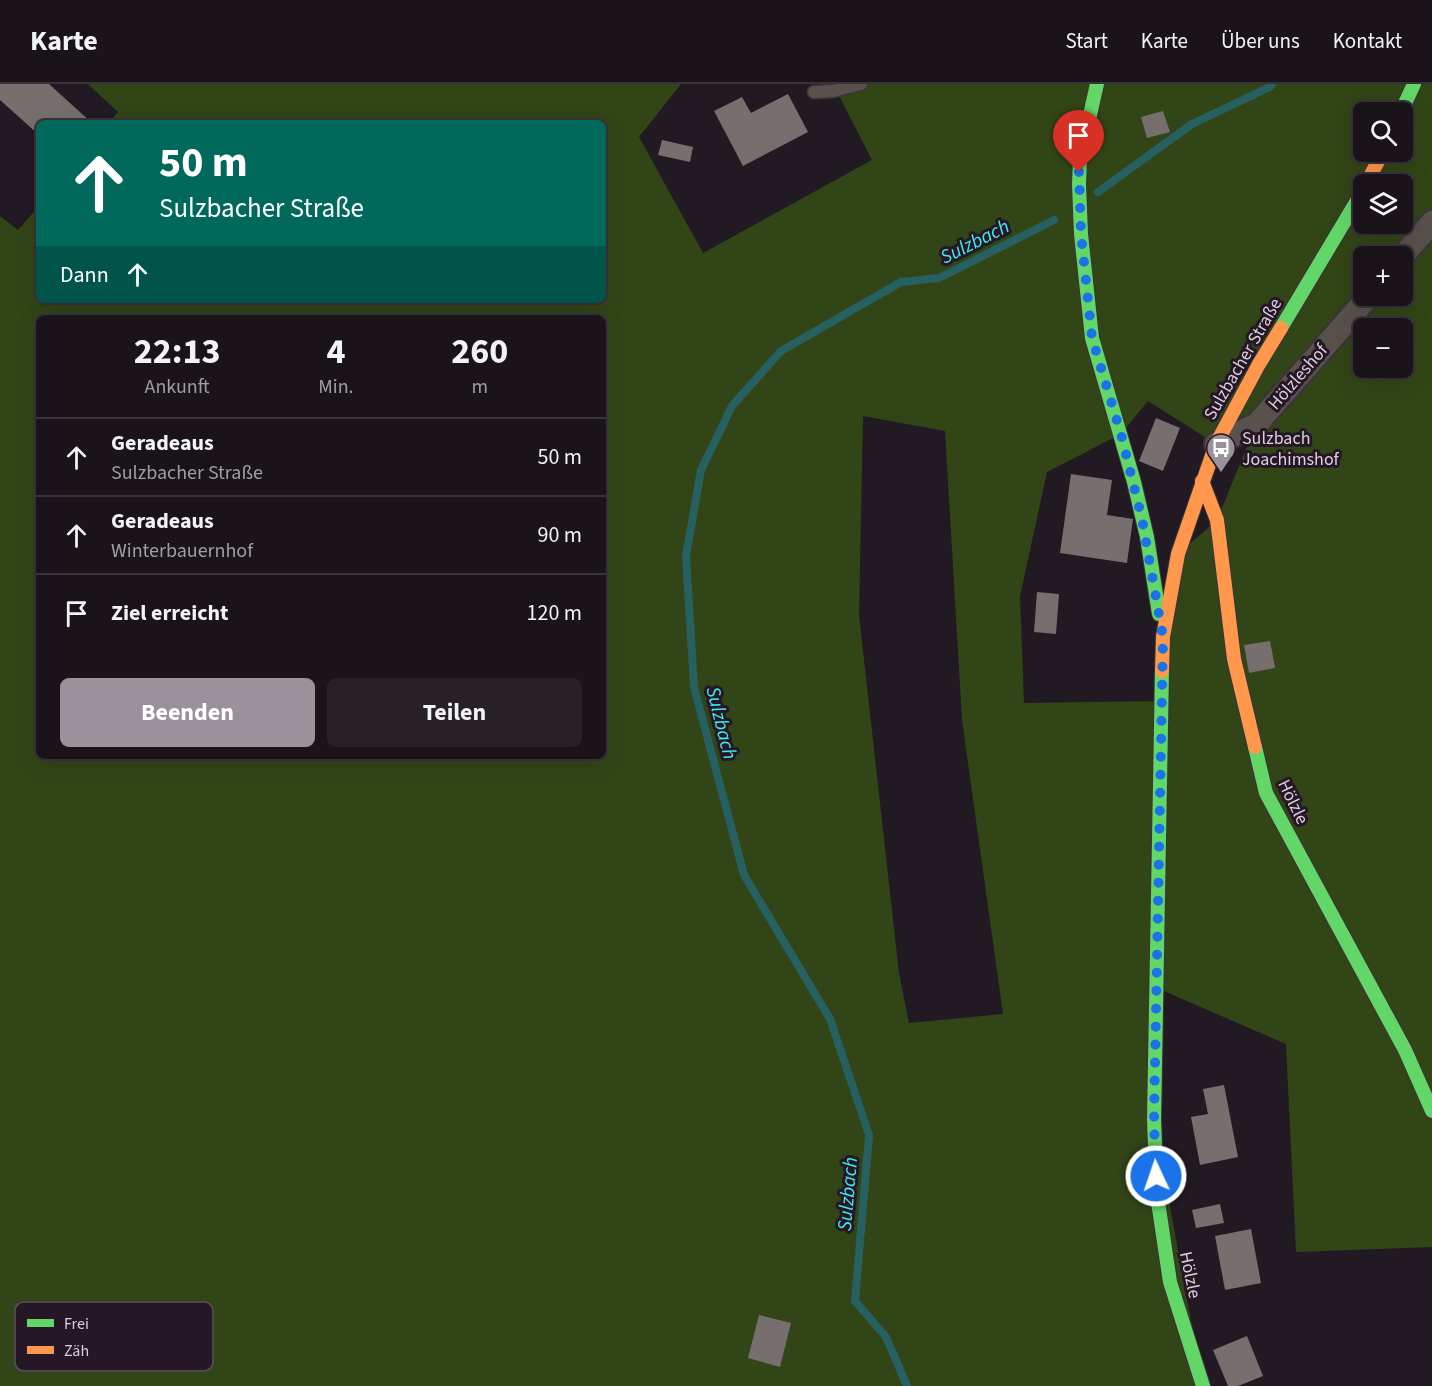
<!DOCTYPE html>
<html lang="de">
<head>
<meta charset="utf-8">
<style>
  body { margin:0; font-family:"Source Sans 3",sans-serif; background:#272127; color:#f1f3f6; height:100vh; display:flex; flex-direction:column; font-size:22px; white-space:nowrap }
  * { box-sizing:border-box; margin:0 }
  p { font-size:20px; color:#9f9ea2 }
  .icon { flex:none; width:33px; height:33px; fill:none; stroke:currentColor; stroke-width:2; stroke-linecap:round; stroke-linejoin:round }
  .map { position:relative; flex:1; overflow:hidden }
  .details { position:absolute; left:36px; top:231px; width:570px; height:444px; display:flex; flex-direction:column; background:#1a141a; border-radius:9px; box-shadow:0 6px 24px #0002,0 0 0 2px #383339 }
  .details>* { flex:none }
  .top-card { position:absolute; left:36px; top:36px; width:570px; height:183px; border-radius:9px; box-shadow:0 6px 24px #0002,0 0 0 2px #383339; background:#00695c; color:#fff; overflow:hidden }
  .fabs { position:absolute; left:1353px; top:18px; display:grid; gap:12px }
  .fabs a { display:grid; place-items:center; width:60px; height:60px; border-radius:9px; background:#1a141a; box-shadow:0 6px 24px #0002,0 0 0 2px #383339; font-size:30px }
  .pin { position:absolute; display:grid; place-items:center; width:51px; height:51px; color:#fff; margin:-62px -26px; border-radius:50% 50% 50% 0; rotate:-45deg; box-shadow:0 0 6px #0007 }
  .pin .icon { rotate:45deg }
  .me { position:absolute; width:66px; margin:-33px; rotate:357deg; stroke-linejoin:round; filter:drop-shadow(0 0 4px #0008) }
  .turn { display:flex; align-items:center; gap:21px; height:126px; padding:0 24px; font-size:27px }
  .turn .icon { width:78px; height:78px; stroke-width:2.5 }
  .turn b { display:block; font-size:42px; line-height:51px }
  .then { display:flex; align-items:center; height:57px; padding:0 24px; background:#0003; gap:12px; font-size:22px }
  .eta { display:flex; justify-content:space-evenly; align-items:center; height:102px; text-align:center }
  .eta b { font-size:36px; font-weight:700; line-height:42px }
  .button { display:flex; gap:12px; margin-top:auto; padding:12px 24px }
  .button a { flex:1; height:69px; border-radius:9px; background:#9b919b; color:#fff; font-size:24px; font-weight:700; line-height:69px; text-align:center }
  .button a+a { background:#272127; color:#f1f3f6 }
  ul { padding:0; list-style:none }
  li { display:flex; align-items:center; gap:18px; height:78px; padding:0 24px; border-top:2px solid #383339 }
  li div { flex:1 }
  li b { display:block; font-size:22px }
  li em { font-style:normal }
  header { display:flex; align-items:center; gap:36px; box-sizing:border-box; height:84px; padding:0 30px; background:#1a141a; border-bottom:2px solid #383339 }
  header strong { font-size:28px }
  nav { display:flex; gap:33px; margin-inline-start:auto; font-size:21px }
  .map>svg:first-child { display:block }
</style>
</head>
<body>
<header>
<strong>Karte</strong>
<nav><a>Start</a><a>Karte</a><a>Über uns</a><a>Kontakt</a></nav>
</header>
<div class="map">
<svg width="1432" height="1302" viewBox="0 0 1432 1302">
  <rect width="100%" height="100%" fill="#221a22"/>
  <path fill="#324517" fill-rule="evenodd" d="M 88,0 L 681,0 L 639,53 L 703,169 L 872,76 L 833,0 L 1432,0 L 1432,1163 L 1296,1168 L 1286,960 L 1157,904 L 1154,1036 L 1203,1302 L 0,1302 L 0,132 L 18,146 L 39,122 L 39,216 L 603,216 L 603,39 L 109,39 L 118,28 ZM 1364,28 L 1402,28 L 1402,68 L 1364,68 ZM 1364,100 L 1402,100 L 1402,140 L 1364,140 ZM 1364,172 L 1402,172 L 1402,212 L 1364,212 ZM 39,234 L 603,234 L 603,672 L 39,672 ZM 1364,244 L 1402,244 L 1402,284 L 1364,284 ZM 1148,317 L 1216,360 L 1256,341 L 1217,436 L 1178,470 L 1161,617 L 1024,619 L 1020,512 L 1047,388 L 1121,350 ZM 863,332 L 945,347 L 962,636 L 1003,930 L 909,939 L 899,889 L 859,531 Z"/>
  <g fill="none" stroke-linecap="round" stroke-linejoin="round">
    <g stroke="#276061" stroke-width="8">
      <polyline points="1098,108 1192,40 1270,3 1272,0"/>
      <polyline points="907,1302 886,1253 855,1217 869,1051 830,935 744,791 694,603 686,472 701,386 732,322 781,267 901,198 939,194 1054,136"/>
    </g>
  </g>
  <g fill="#766f6e">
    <polygon points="0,0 49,0 92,39 39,39 39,51 0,16"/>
    <polygon points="788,10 808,48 743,82 714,27 742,13 751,29"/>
    <polygon points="1163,27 1170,48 1147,54 1141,33"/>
    <polygon points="662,56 693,63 690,78 658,71"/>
    <polygon points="1156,334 1180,344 1163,387 1139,377"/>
    <polygon points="1071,390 1112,396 1107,431 1133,435 1127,479 1060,469"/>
    <polygon points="1037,508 1059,510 1056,550 1034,548"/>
    <polygon points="1270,557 1275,584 1249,589 1244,561"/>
    <polygon points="1224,1001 1238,1073 1200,1081 1191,1033 1208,1030 1203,1005"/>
    <polygon points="1220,1120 1224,1139 1196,1144 1192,1126"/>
    <polygon points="1251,1145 1261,1199 1225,1206 1215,1152"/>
    <polygon points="759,1231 791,1239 780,1283 748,1274"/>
    <polygon points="1247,1252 1263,1292 1238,1302 1228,1302 1213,1266"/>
  </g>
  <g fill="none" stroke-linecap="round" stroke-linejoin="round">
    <g stroke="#3b343b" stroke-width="15">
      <polyline id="lane" points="814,8 833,7 861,0"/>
    </g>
    <g stroke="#3b343b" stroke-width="26">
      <g id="street">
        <polyline points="1402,173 1432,138"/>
        <polyline points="1216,360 1257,340 1369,212"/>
      </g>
    </g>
    <g stroke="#3b343b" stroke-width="16">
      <g id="fast">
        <polyline points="1097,0 1080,75 1079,100 1081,150 1092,254 1134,398 1147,453 1159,530"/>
        <polyline points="1401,28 1414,0"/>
        <polyline points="1281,244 1364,105"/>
        <polyline points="1162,587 1154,1036 1157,1111 1170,1198 1203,1302"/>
        <polyline points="1255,663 1266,709 1405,966 1432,1027"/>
      </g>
    </g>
    <g stroke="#3b343b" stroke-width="16">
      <g id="slow">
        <polyline points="1366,100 1383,68"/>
        <polyline points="1202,397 1217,436 1234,575 1255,663"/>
        <polyline points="1162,587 1163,553 1178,470 1216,360 1259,280 1281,244"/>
      </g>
    </g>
    <use href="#lane" stroke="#59514b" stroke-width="12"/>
    <use href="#street" stroke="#59514b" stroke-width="22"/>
    <use href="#fast" stroke="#63d668" stroke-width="14"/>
    <use href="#slow" stroke="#ff974d" stroke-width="14"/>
  </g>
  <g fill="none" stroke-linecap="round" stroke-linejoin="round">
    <polyline stroke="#1a73e8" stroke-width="10" stroke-dasharray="0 18" points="1079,88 1081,150 1092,254 1121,350 1142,435 1163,553 1154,1036 1156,1092"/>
  </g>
  <defs>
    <g id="bus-pin" transform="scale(1.5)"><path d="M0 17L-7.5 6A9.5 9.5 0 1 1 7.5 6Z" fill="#9b919b" stroke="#251726"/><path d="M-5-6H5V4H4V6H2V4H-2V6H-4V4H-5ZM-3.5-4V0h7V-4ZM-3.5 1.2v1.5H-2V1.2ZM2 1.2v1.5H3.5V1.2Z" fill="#fff"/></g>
  </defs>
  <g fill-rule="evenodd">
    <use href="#bus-pin" x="1221" y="364"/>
  </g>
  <g text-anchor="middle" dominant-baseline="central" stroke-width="6" stroke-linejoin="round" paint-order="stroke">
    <g font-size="18" fill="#dcd1dc" stroke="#251726">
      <text transform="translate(1243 275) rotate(-60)">Sulzbacher Straße</text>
      <text transform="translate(1298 293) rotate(-49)">Hölzleshof</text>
      <text transform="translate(1293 718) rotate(64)">Hölzle</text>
      <text transform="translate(1190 1191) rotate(78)">Hölzle</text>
    </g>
    <g font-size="18" fill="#dcd1dc" stroke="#251726" text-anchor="start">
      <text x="1242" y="354">Sulzbach<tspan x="1242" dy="21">Joachimshof</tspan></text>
    </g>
    <g font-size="20" font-style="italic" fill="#3dedee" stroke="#251726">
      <text transform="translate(975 158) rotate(-27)">Sulzbach</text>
      <text transform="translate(721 639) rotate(76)">Sulzbach</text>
      <text transform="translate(848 1110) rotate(-85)">Sulzbach</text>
    </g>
  </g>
  <rect x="15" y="1218" width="198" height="69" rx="9" fill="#251726" stroke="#5c4f5d" stroke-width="1.5"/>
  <rect x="27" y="1235" width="27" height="8" fill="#63d668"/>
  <rect x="27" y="1262" width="27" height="8" fill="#ff974d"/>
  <g font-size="16" fill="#dcd1dc">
    <text x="64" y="1245">Frei</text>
    <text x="64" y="1272">Zäh</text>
  </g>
</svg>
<div class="fabs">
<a><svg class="icon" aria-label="search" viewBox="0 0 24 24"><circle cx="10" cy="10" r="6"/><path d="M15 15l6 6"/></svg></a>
<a><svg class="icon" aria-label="layers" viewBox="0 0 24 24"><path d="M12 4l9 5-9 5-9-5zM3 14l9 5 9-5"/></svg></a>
<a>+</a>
<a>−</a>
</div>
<div class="pin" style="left:1079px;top:88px;background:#d93025"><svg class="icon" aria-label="arrive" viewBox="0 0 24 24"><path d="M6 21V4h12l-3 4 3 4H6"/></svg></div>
<svg class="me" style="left:1156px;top:1092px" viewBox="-20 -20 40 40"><circle r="17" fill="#1a73e8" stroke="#fff" stroke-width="3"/><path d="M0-11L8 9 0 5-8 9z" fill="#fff"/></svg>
<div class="top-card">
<div class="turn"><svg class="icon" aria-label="ahead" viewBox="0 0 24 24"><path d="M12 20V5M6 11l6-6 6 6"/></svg><div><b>50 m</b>Sulzbacher Straße</div></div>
<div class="then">Dann<svg class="icon" aria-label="ahead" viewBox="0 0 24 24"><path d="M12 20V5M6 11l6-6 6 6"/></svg></div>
</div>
<section class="details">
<div class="eta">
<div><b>22:13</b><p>Ankunft</p></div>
<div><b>4</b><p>Min.</p></div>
<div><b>260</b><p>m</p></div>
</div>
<ul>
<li><svg class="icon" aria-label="ahead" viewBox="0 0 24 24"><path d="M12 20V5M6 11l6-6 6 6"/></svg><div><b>Geradeaus</b><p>Sulzbacher Straße</p></div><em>50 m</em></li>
<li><svg class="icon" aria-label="ahead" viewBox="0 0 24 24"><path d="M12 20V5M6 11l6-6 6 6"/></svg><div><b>Geradeaus</b><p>Winterbauernhof</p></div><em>90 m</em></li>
<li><svg class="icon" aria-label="arrive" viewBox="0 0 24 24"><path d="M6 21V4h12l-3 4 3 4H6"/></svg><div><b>Ziel erreicht</b></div><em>120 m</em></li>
</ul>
<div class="button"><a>Beenden</a><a>Teilen</a></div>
</section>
</div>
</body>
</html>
